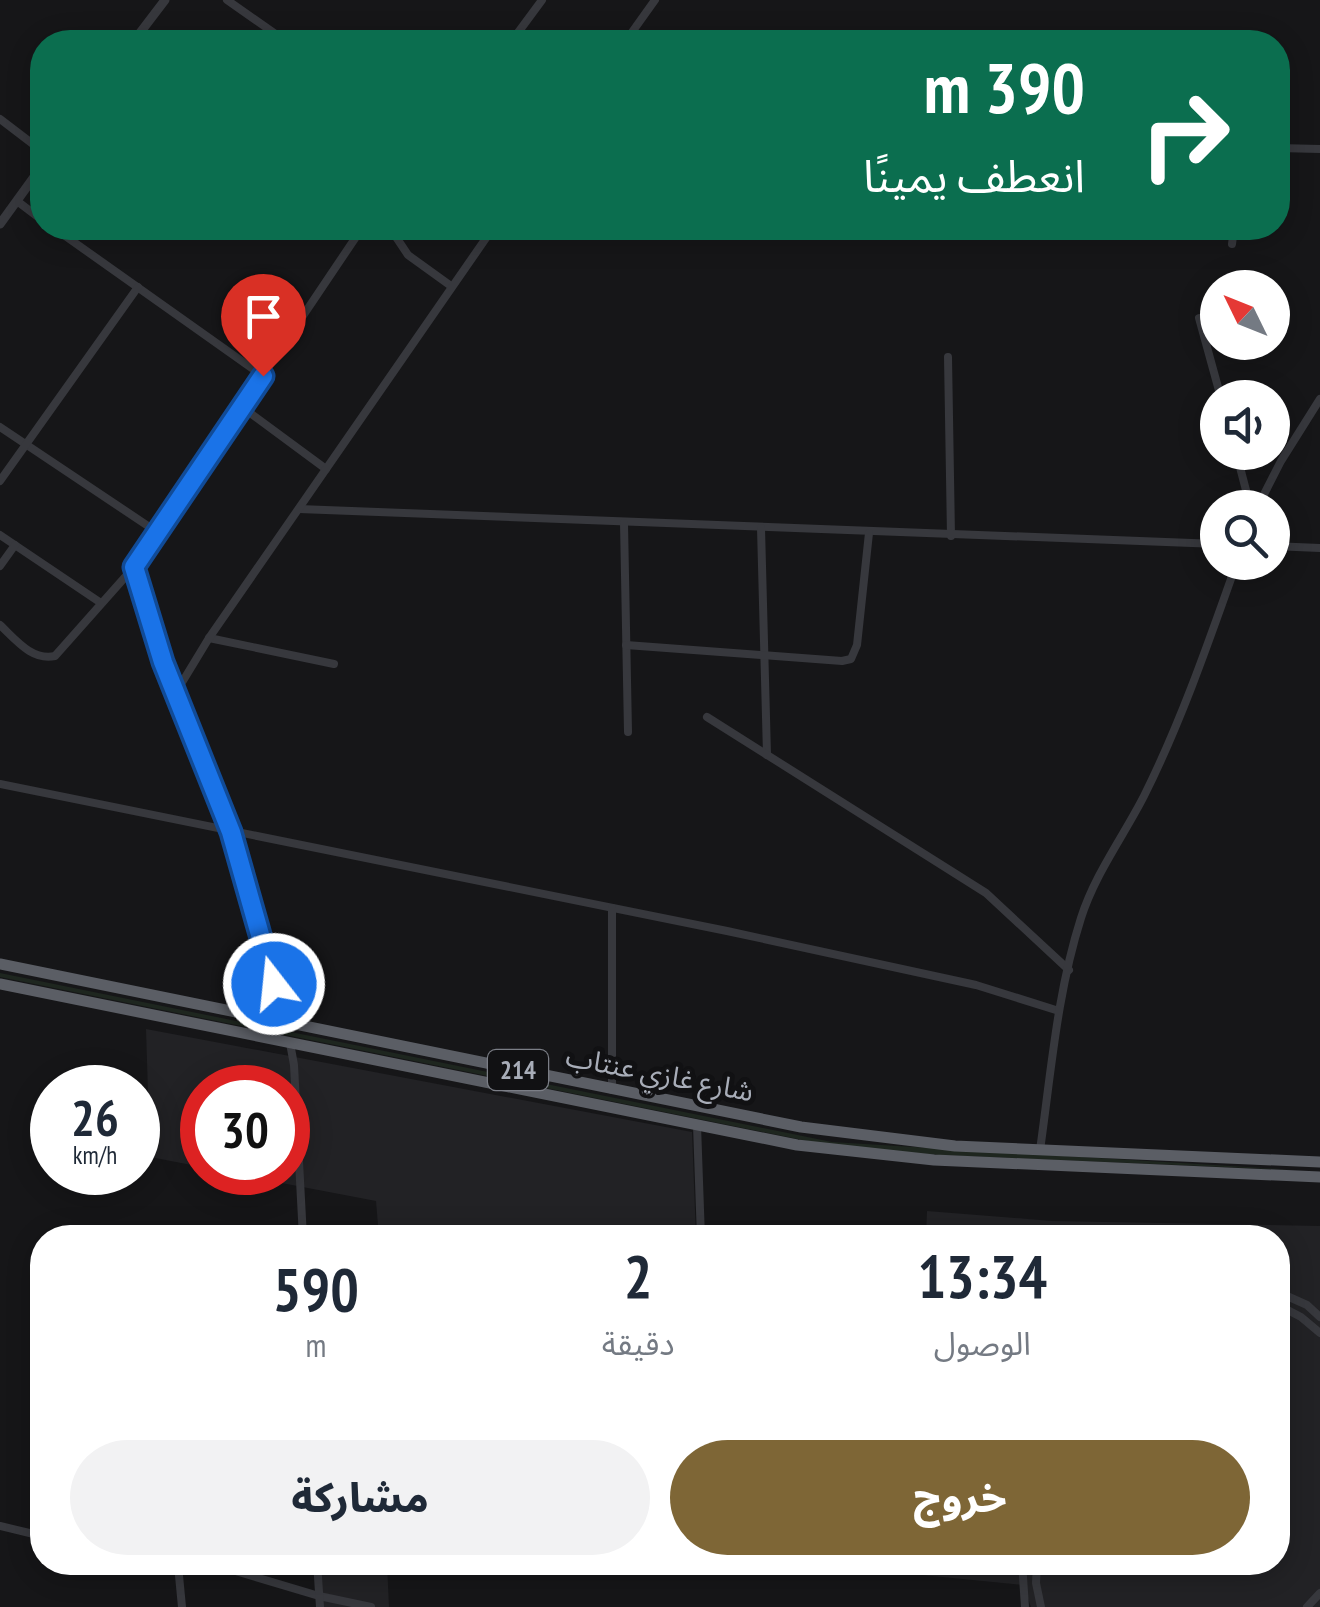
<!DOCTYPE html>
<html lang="ar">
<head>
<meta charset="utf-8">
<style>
  body { margin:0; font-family:"PT Sans Narrow","Noto Sans Arabic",sans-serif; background:#f2f2f3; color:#1f2937; direction:rtl; height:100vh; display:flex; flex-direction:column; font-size:38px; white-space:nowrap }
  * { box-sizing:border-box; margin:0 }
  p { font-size:32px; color:#747a83 }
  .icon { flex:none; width:55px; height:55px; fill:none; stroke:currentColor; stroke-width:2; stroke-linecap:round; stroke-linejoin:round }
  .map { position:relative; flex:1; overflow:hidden; direction:ltr }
  .details { position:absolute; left:30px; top:1225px; width:1260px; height:350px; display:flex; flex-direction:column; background:#fff; border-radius:40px; box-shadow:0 5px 25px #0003; direction:rtl }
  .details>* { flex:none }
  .banner { position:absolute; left:30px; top:30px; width:1260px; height:210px; border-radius:40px; box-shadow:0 5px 25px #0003; direction:rtl; background:#0b6e4f; color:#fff; overflow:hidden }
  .needle { width:65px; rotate:313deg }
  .tools { position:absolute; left:1200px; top:270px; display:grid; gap:20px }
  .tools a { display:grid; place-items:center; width:90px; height:90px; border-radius:50%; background:#fff; box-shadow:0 5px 25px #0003; font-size:50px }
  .speed { position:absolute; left:30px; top:1065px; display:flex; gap:20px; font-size:50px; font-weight:700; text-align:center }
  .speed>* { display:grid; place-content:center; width:130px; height:130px; border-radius:50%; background:#fff; box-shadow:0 5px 25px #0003; line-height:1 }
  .speed small { font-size:25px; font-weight:400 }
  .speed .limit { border:15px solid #d22; background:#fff; color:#111 }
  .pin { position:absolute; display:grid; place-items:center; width:85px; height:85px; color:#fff; margin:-102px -42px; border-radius:50% 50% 50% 0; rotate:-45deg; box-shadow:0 0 10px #0007 }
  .pin .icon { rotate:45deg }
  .me { position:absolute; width:110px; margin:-55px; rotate:344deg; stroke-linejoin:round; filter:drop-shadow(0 0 8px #0008) }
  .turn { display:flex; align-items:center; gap:35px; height:210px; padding:0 40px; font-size:45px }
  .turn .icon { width:130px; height:130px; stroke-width:2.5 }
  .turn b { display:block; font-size:70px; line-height:85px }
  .eta { display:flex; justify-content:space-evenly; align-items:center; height:170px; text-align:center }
  .eta b { font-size:60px; font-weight:800; line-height:70px }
  .primary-button { display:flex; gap:20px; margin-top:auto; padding:20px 40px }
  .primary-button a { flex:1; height:115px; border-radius:60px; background:#7e6636; color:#fff; font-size:40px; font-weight:800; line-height:115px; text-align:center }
  .primary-button a+a { background:#f2f2f3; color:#1f2937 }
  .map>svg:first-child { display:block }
</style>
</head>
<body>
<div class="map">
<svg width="1320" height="1607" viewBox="0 0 1320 1607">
  <rect width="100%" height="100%" fill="#161618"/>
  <g fill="#222225">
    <polygon points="146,1029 692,1132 696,1237 379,1237 376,1201 229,1173 288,1172 288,1088 202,1088 202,1167 150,1157"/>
    <polygon points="927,1211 1052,1221 1320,1226 1320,1607 1031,1607 1023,1585 902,1573 902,1562 1278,1562 1278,1238 926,1237"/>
    <polygon points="31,1398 42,1400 42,1536 38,1535"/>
    <polygon points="317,1563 387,1563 389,1607 320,1607"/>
  </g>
  <polygon fill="#1e261f" points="0,973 832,1142 1297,1170 938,1155 827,1145 0,977"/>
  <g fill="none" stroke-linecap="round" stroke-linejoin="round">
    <g stroke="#37383d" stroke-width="8">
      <polyline points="227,0 287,42"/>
      <polyline points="511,42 542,0"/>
      <polyline points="625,42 655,0"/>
      <polyline points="0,119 42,151"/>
      <polyline points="1278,148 1320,149"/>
      <polyline points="17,201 42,220"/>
      <polyline points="54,228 263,376"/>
      <polyline points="390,228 408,255 451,286"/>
      <polyline points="1232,244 1234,228"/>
      <polyline points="1199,318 1221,398"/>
      <polyline points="948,357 951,536"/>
      <polyline points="242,407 326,469"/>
      <polyline points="0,427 157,532"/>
      <polyline points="1236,452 1247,494 1257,506"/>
      <polyline points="0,481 138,287"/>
      <polyline points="1257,508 1281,461 1320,399"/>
      <polyline points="299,509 1218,544"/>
      <polyline points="624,523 628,732"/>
      <polyline points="761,528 767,755"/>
      <polyline points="0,535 101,603"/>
      <polyline points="1272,546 1320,548"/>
      <polyline points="0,566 15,545"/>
      <polyline points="134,567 163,663 231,832 284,1022"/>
      <path d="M 0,625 C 16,640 32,661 55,656 L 134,567 L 362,228"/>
      <polyline points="209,638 334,664"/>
      <polyline points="626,645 842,661 851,659 857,645 869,533"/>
      <polyline points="175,694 209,638 493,228"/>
      <polyline points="707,717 986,893 1069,970"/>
      <polyline points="0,784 727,931 976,985 1059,1011"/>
      <polyline points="612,908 612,1090"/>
      <polyline points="290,1043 294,1065 303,1238"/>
      <polyline points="697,1125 701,1238"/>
      <path d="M 1040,1150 C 1051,1073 1057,993 1081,918 C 1095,874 1123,837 1144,796 C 1181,722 1209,641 1237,562"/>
      <polyline points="1278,1292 1307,1305 1320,1317"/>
      <polyline points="1278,1305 1301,1317 1320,1333"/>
      <polyline points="0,1526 42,1536"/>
      <polyline points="169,1562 222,1567 319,1596 371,1607"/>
      <polyline points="317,1562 320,1607"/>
      <polyline points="1022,1562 1025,1607"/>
      <polyline points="1037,1562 1036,1583 1041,1607"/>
      <polyline points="178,1565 182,1607"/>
      <polyline points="1307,1607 1320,1593"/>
    </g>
    <g stroke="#37383d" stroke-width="9">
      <polyline points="133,42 165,0"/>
      <polyline points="0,224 42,166"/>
    </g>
    <g stroke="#5b5e65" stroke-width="11">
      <polyline points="0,964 801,1127 955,1146 1320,1162"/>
      <polyline points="0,984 797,1145 934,1160 1320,1177"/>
    </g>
  </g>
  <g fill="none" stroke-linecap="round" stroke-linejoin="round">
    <g stroke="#114b97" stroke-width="25">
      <polyline id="route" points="263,376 134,567 163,662 231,832 274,984"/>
    </g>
    <use href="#route" stroke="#1a73e8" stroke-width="18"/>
  </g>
  <g text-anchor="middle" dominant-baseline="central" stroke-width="10" stroke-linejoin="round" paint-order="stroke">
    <rect fill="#111113" stroke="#7b7e86" stroke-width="2.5" x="488" y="1050" width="60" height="40" rx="8"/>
    <g font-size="25" font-weight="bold" fill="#a8adb8">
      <text x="518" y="1070">214</text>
    </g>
    <g font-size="28" fill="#a8adb8" stroke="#111113">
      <text transform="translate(660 1073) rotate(11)">شارع غازي عنتاب</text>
    </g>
  </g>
</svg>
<div class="tools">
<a><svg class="needle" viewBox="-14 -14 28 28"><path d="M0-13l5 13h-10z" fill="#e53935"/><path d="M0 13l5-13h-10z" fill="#747a83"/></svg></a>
<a><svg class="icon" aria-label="sound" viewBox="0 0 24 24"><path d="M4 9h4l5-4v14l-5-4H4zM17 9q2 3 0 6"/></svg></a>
<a><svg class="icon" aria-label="search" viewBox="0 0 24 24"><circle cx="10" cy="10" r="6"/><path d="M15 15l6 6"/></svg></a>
</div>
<div class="speed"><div>26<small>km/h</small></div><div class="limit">30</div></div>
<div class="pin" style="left:263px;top:376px;background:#d93025"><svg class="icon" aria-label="arrive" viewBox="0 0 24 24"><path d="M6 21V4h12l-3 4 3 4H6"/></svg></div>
<svg class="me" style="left:274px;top:984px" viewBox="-20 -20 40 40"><circle r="17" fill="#1a73e8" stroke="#fff" stroke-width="3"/><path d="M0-11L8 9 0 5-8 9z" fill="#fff"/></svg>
<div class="banner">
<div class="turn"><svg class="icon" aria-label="right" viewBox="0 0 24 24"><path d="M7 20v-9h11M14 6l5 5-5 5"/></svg><div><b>390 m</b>انعطف يمينًا</div></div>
</div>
<section class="details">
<div class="eta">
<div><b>13:34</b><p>الوصول</p></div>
<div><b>2</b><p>دقيقة</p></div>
<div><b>590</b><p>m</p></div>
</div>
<div class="primary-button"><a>خروج</a><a>مشاركة</a></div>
</section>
</div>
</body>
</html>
